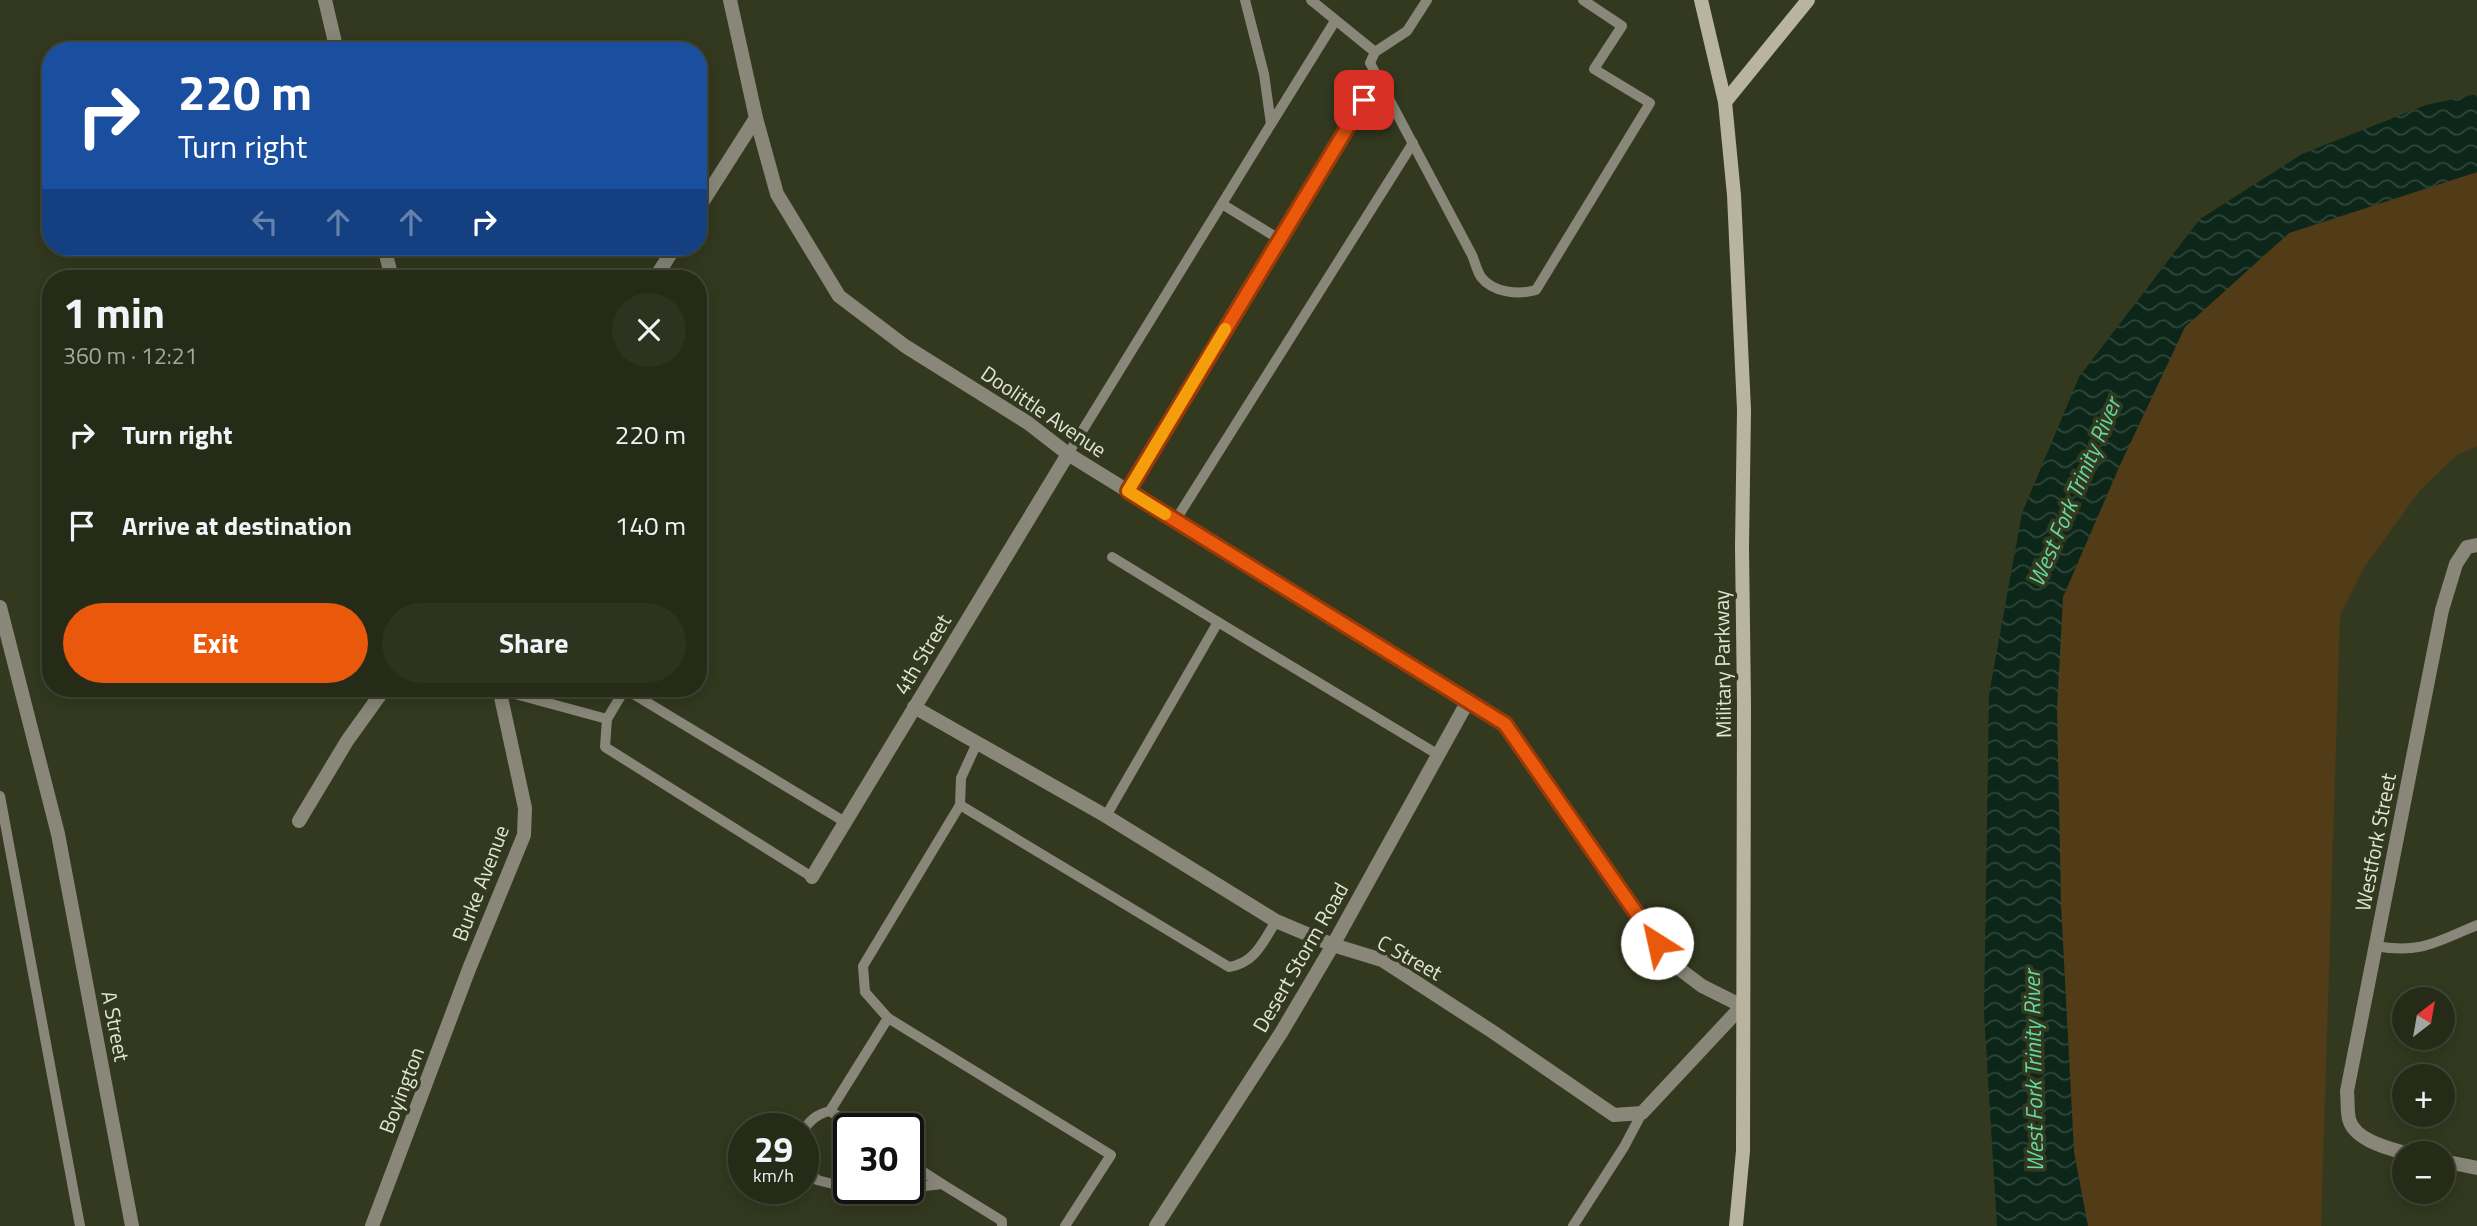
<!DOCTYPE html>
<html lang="en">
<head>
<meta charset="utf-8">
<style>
  body { margin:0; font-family:"Titillium Web",sans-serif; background:#2e3320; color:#f1f3f6; height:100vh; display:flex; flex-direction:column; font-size:26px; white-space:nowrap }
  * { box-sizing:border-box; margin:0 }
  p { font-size:23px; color:#a4a7a1 }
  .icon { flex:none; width:38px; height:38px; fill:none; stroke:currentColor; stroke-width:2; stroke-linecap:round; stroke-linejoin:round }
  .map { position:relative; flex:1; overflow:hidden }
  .details { position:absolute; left:42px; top:270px; width:665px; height:427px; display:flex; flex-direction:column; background:#262b17; border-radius:28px; box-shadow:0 4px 18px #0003,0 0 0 2px #424736 }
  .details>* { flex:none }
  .top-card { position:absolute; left:42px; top:42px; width:665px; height:214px; border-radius:28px; box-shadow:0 4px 18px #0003,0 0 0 2px #424736; background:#1a4fa0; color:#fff; overflow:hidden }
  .needle { width:46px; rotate:31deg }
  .buttons { position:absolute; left:2392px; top:987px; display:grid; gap:14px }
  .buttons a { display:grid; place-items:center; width:63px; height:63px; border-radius:50%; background:#262b17; box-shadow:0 4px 18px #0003,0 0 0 2px #424736; font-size:35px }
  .speed { position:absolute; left:728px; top:1113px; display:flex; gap:14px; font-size:35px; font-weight:700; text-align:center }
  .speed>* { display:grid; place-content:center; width:91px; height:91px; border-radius:50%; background:#262b17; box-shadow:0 4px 18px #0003,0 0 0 2px #424736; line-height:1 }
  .speed small { font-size:18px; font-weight:400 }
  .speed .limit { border:4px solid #111; border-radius:10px; background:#fff; color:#111 }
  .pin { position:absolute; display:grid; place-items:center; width:60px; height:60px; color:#fff; margin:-30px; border-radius:14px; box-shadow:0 4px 10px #0006 }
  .me { position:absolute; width:77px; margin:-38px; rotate:325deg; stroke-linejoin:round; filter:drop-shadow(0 0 5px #0008) }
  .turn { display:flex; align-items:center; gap:24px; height:147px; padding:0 21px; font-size:32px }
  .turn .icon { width:91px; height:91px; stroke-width:2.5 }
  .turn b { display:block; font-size:49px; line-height:60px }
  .lanes { display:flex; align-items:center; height:66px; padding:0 21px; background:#0003; justify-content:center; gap:35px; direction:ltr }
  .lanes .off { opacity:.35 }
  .round { display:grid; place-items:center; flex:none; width:74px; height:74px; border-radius:37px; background:#2e3320 }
  .summary { display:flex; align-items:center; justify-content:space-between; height:119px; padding:0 21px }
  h1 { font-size:42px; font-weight:700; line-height:52px }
  .action { display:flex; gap:14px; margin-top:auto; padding:14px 21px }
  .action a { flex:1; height:80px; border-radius:42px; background:#ea580c; color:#fff; font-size:28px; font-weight:700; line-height:80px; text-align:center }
  .action a+a { background:#2e3320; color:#f1f3f6 }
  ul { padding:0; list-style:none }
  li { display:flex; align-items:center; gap:21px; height:91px; padding:0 21px }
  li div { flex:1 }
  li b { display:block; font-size:26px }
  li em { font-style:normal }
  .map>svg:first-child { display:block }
</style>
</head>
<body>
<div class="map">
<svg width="2477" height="1226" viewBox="0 0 2477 1226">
  <defs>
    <pattern id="water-waves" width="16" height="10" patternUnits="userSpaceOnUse" patternTransform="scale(1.75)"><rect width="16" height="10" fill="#0c271a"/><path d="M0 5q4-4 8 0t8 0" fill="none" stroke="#2f463b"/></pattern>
  </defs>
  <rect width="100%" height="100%" fill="#33391f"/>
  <polygon fill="#523c17" points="2477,172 2477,446 2457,455 2420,490 2365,566 2340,616 2321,1226 2088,1226 2074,1152 2061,905 2057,708 2063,597 2120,465 2185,327 2289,233"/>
  <polygon fill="url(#water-waves)" points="2477,94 2477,172 2289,233 2185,327 2120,465 2063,597 2057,708 2061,905 2074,1152 2088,1226 1997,1226 1984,1013 1989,694 2022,513 2079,377 2200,219 2302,154 2426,105"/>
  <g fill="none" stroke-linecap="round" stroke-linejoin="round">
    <g stroke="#898779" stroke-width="10">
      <polyline points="1311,0 1375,52"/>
      <path d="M 1427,0 L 1407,31 L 1375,52 L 1370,63 L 1472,255 C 1475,262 1477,271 1481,277 C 1493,293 1519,295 1536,290 L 1650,103 L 1594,69 L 1622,26 L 1583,0"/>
      <polyline points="1271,124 1335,21"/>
      <polyline points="1222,204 1279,239"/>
      <polyline points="1068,454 1271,124 1264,74 1245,0"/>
      <polyline points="1128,491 1378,77"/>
      <polyline points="1175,521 1413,143"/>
      <polyline points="1112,557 1218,622"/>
      <polyline points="500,690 607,719 605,747 812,877"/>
      <polyline points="607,719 625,689 845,822"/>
      <polyline points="977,743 961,778 960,805 863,966 865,992 888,1018 1111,1155 1065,1226"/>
      <polyline points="0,796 80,1226"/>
      <path d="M 960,805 L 1229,967 C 1255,963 1263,942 1276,921"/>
      <polyline points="1106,816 1218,622 1437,754"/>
      <path d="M 2375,946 C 2421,954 2436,942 2477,925"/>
      <polyline points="830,1111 888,1018"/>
      <path d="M 803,1131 C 810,1120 817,1114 830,1111 L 857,1129"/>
      <polyline points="908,1162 942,1184"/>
      <polyline points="803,1163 817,1180 849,1188"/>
      <polyline points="851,1188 871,1191 904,1188"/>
      <polyline points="908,1188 942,1184 1002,1221 1002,1226"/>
      <polyline points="1573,1226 1624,1147 1642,1113"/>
    </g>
    <g stroke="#898779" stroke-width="14">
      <polyline points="325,0 337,51"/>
      <polyline points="730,0 756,118 777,194 839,296 905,346 1028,423 1068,454 1505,724 1673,964 1702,986 1742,1006 1642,1113 1614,1115 1493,1032 1382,960 1333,945 1276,921 1106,816 914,707"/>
      <polyline points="698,209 756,118"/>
      <polyline points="384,247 392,278"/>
      <polyline points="655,278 675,247"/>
      <polyline points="0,607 58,834 132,1226"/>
      <polyline points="299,821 347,741 385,688"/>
      <polyline points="812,877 1068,454"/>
      <path d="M 2405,1153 C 2388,1148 2354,1140 2349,1119 C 2347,1111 2348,1100 2347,1091 L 2442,610 L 2456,564 L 2467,547 L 2477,545"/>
      <polyline points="2443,1161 2477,1168"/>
      <polyline points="372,1226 469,969 524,835 525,808 499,688"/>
      <polyline points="1156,1226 1281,1033 1333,945 1468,701"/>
    </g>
    <g stroke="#b8b49f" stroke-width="14">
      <polyline points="1701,0 1725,102 1734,195 1744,410 1742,547 1744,704 1743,1151 1736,1226"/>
      <polyline points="1725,102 1808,0"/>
    </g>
  </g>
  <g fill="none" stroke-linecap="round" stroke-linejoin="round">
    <g stroke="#983908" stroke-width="18">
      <polyline id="route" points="1364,100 1128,491 1505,724 1657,943"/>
    </g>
    <use href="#route" stroke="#ea580c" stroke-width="12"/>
    <polyline stroke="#f59e0b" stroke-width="12" points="1165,514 1128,491 1225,329"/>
  </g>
  <g text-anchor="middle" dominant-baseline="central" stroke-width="7" stroke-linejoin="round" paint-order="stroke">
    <g font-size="21" fill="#e1e6d6" stroke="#33391f">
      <text transform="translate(1044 411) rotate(34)">Doolittle Avenue</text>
      <text transform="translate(922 654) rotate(-59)">4th Street</text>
      <text transform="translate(1722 664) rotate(-91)">Military Parkway</text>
      <text transform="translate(2375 842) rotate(-79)">Westfork Street</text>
      <text transform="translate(480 883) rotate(-69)">Burke Avenue</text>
      <text transform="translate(1300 957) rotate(-60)">Desert Storm Road</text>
      <text transform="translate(1410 957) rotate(29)">C Street</text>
      <text transform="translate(116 1026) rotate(79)">A Street</text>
      <text transform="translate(401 1090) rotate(-69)">Boyington</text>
    </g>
    <g font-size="23" font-style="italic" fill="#63d8a2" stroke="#33391f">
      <text transform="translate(2074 492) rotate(-67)">West Fork Trinity River</text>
      <text transform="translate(2033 1071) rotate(-91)">West Fork Trinity River</text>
    </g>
  </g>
</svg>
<div class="buttons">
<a><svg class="needle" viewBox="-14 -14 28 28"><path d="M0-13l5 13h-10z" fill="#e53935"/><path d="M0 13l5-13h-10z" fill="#a4a7a1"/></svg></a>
<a>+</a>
<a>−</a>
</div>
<div class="speed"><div>29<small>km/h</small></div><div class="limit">30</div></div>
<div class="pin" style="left:1364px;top:100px;background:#d93025"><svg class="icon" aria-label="arrive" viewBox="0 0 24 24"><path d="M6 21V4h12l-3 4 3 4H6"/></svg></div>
<svg class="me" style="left:1657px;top:943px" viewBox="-20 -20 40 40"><circle r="19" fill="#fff"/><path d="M0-13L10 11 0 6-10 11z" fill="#ea580c"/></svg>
<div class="top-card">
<div class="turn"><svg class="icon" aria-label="right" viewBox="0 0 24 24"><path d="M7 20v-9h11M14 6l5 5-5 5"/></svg><div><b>220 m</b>Turn right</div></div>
<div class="lanes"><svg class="icon off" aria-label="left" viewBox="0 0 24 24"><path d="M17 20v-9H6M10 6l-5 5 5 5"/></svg><svg class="icon off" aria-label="ahead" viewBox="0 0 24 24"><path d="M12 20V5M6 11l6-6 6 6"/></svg><svg class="icon off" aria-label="ahead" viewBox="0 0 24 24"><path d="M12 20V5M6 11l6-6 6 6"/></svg><svg class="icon" aria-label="right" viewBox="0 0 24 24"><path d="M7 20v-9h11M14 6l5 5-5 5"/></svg></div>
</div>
<section class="details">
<div class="summary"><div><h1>1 min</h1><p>360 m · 12:21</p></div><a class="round"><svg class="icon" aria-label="close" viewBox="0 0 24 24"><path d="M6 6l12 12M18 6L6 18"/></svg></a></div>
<ul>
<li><svg class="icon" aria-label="right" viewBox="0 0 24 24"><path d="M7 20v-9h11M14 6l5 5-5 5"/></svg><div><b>Turn right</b></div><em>220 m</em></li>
<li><svg class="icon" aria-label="arrive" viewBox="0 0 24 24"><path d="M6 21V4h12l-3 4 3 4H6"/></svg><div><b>Arrive at destination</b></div><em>140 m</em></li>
</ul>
<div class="action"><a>Exit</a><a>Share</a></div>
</section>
</div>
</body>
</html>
